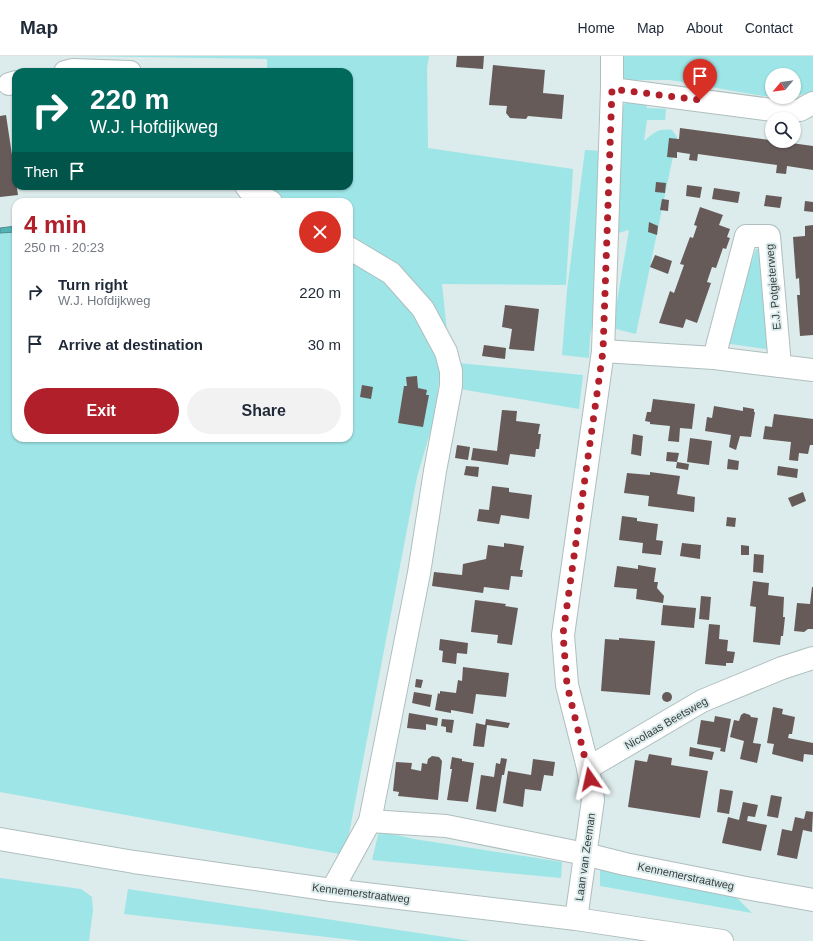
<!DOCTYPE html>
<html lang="en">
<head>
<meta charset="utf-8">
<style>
  body { margin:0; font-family:Helvetica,sans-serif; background:#f2f2f3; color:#1f2937; height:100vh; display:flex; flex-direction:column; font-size:15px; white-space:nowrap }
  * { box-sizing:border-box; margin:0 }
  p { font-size:13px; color:#747a83 }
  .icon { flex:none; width:22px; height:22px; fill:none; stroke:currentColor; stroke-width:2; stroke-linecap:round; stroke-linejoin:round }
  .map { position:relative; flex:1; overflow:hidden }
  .panel { position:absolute; left:12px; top:142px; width:341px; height:244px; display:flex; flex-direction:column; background:#fff; border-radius:12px; box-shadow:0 1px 3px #0004 }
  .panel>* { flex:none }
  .top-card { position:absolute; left:12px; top:12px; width:341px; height:122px; border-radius:12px; box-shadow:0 1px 3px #0004; background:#00695c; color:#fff; overflow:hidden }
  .needle { width:26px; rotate:241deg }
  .buttons { position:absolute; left:765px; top:12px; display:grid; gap:8px }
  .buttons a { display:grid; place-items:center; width:36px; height:36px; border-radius:50%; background:#fff; box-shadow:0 1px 3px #0004; font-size:20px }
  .pin { position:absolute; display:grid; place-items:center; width:34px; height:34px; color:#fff; margin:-41px -17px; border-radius:50% 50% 50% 0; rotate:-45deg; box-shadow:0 0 4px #0007 }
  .pin .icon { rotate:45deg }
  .me { position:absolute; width:44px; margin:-22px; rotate:349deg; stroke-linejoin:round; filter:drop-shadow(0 0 3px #0008) }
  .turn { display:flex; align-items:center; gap:14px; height:84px; padding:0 12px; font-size:18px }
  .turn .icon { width:52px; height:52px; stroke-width:2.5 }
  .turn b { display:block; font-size:28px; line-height:34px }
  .then { display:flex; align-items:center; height:38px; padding:0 12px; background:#0003; gap:8px; font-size:15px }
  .round { display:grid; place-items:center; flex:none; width:42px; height:42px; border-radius:21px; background:#f2f2f3 }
  .headline { display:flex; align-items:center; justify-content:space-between; height:68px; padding:0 12px }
  h1 { font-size:24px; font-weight:600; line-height:30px; color:#b11f2a }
  .button { display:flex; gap:8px; margin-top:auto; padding:8px 12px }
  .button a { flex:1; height:46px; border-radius:24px; background:#b11f2a; color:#fff; font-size:16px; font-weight:600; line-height:46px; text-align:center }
  .button a+a { background:#f2f2f3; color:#1f2937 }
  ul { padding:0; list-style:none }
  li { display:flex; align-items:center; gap:12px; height:52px; padding:0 12px }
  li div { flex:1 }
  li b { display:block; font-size:15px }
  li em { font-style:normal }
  header { display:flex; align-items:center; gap:24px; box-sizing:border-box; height:56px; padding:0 20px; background:#fff; border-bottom:1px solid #e0e1e3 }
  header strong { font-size:19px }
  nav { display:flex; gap:22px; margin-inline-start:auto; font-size:14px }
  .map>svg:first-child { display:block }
</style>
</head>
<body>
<header>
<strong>Map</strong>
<nav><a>Home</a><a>Map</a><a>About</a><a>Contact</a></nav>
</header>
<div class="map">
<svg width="813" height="885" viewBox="0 0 813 885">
  <rect width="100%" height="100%" fill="#dcebeb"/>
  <g fill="#9ee5e7">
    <polygon points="77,0 429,0 427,12 428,92 573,113 566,229 442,228 449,294 349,184 349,146 283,146 263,133 263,130 349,130 349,16 267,16 267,3"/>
    <polygon points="623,0 813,0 813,38 794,39 794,19 772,19 772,40 763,40 670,24 623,24"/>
    <path d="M 628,43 L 645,44 L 647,52 L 666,53 L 665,64 L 647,64 L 644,85 C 654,77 658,72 672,74 L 677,81 L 636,278 L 616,273 L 616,251 L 629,174 L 618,177 L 623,50 Z"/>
    <polygon points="585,94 602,95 600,235 590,280 589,302 562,299 567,234"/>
    <polygon points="16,176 16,382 349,382 349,196 394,229 418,254 440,310 438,337 432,370 417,421 345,799 0,736 0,177"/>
    <polygon points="756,193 762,193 772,294 723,287"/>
    <polygon points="458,307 583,319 579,353 460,333"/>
    <polygon points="379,775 414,783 562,806 561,822 372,804"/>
    <polygon points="600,813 735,840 752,857 600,830"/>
    <polygon points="0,822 81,833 92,841 93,854 89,885 0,885"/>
    <polygon points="128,833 471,885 362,885 124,858"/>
  </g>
  <polygon fill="#52b2b4" stroke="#4a8f90" points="16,170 16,176 0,177 0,172"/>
  <g fill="#675b5a">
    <polygon points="457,0 484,0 483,13 456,11"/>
    <polygon points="493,9 545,14 543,37 564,39 562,63 528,60 526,63 510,62 506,57 507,50 489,49"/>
    <polygon points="6,59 18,139 0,141 0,60"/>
    <polygon points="680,72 813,90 813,114 787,110 786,118 776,117 777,109 698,98 697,105 689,104 690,98 677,96 677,102 667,101 669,82 679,83"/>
    <polygon points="656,126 666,127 665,137 655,136"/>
    <polygon points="687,129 702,131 700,142 686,140"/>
    <polygon points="714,132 740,136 738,147 712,143"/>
    <polygon points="766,139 782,141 780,152 764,150"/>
    <polygon points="662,143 669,144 668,155 660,154"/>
    <polygon points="805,145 813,146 813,156 804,155"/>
    <polygon points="700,151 723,159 719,169 730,173 727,181 730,182 726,193 723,192 716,212 712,211 707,226 711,227 697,267 686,263 683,272 659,267 670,235 674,237 684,209 680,208 690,181 693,182 697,170 694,169"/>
    <polygon points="649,166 658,170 657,179 648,176"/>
    <polygon points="813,169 813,279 800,280 797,239 800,239 799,222 796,223 793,181 805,180 805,170"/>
    <polygon points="655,199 672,205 668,218 650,211"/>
    <polygon points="505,249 539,253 534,295 509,293 512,273 502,271"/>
    <polygon points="484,289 506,292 505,303 482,300"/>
    <polygon points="417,320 418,332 427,334 426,339 429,339 423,371 398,367 404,330 407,330 406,321"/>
    <polygon points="362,329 373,331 371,343 360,341"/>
    <polygon points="653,343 695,348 692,373 680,372 679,386 668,385 670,370 650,368 650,366 645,365 647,356 651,356"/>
    <polygon points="714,350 743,355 743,351 754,353 754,356 755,356 751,381 740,380 736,394 729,391 731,379 705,375 707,361 712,362"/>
    <polygon points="502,354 517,355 516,365 540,368 538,378 541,378 539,393 536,393 535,401 510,398 508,409 471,404 473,392 497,395"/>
    <polygon points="774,358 813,363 813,389 810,389 808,398 799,397 798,405 789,404 791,386 763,383 765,370 772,371"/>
    <polygon points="633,378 643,380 641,400 631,398"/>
    <polygon points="690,382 712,385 709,409 687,406"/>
    <polygon points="457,389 470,391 468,404 455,402"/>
    <polygon points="667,396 679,397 677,406 689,408 688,414 676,412 677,406 666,405"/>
    <polygon points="728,403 739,405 738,414 727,413"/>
    <polygon points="466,410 479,411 478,421 464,419"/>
    <polygon points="778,410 798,413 797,422 777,419"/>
    <polygon points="650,416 680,420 677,438 695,441 694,456 648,450 649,440 624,437 627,417 650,419"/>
    <polygon points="492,430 509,432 509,436 532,439 529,463 501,459 499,468 477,465 479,453 489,454"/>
    <polygon points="803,436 806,445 792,451 788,442"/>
    <polygon points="622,460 637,462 637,465 658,468 656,484 663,485 661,499 642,497 643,487 619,484"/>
    <polygon points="727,461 736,462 735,471 726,470"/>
    <polygon points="504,487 524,490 520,514 523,514 522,521 511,520 509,534 484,531 483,537 432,530 434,516 462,519 463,508 486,503 488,489 504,491"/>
    <polygon points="682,487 701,489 700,503 680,500"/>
    <polygon points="741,489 749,490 749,499 741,499"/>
    <polygon points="754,498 764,499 763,517 753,516"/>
    <polygon points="638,509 656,512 654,526 658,526 657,532 664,540 663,547 636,543 637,533 614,531 617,510 638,513"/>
    <polygon points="753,525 769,527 768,539 784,541 783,561 785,561 783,580 781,580 780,589 753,586 756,551 750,550"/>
    <polygon points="812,531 813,531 813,573 808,573 804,576 794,575 797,547 810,548"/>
    <polygon points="701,540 711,541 709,564 699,563"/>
    <polygon points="475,544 506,548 505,550 518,552 512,589 497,587 498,579 471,576"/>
    <polygon points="663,549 696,552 694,572 661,569"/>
    <polygon points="709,568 720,569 719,583 728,584 727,595 735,596 733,607 726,607 726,610 705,608"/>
    <polygon points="619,582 655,585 650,639 601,635 605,583 619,584"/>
    <polygon points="440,583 468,587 467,598 457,597 456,608 442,606 443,595 439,594"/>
    <polygon points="463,611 509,617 506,641 476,638 473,658 451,654 451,657 435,654 438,637 440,638 440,635 456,637 458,624 462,625"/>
    <polygon points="416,623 423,624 421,632 415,631"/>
    <circle cx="667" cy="641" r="5"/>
    <polygon points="414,636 432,639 430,651 412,647"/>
    <polygon points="773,651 783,653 782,658 795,661 792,678 789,678 788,682 813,687 813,699 804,698 803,706 772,698 774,688 767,687"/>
    <polygon points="409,657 438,662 437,670 426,668 426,674 407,672"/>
    <polygon points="744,657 750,659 751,661 758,662 753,687 761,688 757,707 740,703 744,685 730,681 734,664 739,665 741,659"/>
    <polygon points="715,660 731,663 725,696 720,695 721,692 697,688 701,664 714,666"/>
    <polygon points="442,663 454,664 452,677 446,676 446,671 441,670"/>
    <polygon points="486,663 510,667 508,672 487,669 484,691 473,690 476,667 485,669"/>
    <polygon points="690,691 714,696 712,704 689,700"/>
    <polygon points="649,698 672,702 671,709 708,715 700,762 628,751 635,704 647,706"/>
    <polygon points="432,700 439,701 442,705 438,744 398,740 399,736 393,735 396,706 412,707 411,713 421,715 422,707 427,708 428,703"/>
    <polygon points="452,701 462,703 462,705 474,707 468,746 447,744 452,713 450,713"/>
    <polygon points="501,702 507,703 504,719 502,719 496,756 476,753 481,719 494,721 496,707 500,708"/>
    <polygon points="533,703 555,706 553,720 544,719 541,735 525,733 523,751 503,747 508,715 531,719"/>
    <polygon points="720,733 733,735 729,758 717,756"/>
    <polygon points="771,739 782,741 778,762 767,760"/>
    <polygon points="743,746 758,749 755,761 748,760 747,765 767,769 761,795 722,787 728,761 739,764"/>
    <polygon points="806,755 813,756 812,776 803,774 797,803 777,799 782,773 792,775 795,761 804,763"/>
  </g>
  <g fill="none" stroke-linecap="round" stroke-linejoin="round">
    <g stroke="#afbebe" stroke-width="24">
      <g id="minor">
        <polyline points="65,16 73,14 130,16"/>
        <polyline points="9,28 16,26"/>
        <polyline points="612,33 787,56 800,54 813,47"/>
        <polyline points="246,130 249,134 271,146"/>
        <polyline points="603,295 714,302 813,314"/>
        <polyline points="714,302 746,180 769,180 780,310"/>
        <polyline points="588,712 702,645 782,612 813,602"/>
        <polyline points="370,765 446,770 585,798 625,808 746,832 813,844"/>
        <polyline points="332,834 370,765 419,517 435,415 451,330 451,315 446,296 423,253 391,217 349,192"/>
        <polyline points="576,863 593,744 588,712 567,629 563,579 603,295 612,33 612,0"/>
      </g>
    </g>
    <g stroke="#afbebe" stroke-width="24">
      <polyline id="major" points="0,783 134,806 332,834 576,863 722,885"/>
    </g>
    <use href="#minor" stroke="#fff" stroke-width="22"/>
    <use href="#major" stroke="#fff" stroke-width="22"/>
  </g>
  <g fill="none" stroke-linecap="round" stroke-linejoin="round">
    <polyline stroke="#b11f2a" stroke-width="7" stroke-dasharray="0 12.6" points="590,723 567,629 563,578 603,295 612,33 700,44"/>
  </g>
  <g text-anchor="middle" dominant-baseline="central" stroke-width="4" stroke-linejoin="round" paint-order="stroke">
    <g font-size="11" fill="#373d3d" stroke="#dcebeb">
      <text transform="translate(773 231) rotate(-95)">E.J. Potgieterweg</text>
      <text transform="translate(666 667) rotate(-30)">Nicolaas Beetsweg</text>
      <text transform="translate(585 801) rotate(-82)">Laan van Zeeman</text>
      <text transform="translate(686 820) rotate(12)">Kennemerstraatweg</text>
      <text transform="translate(361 837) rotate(7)">Kennemerstraatweg</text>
    </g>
  </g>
</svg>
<div class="buttons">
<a><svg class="needle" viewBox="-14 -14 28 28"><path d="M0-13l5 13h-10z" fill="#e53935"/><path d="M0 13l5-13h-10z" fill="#747a83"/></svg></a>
<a><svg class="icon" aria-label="search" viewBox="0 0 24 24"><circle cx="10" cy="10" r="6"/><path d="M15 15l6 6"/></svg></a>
</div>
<div class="pin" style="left:700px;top:44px;background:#d93025"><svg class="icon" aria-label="arrive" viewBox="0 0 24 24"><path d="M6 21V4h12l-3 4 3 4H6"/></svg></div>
<svg class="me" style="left:590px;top:723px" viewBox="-20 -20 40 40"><path d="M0-17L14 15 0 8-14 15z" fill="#b11f2a" stroke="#fff" stroke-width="4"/></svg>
<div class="top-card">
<div class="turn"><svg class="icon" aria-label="right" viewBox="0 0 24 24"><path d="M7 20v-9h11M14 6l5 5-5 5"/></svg><div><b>220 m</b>W.J. Hofdijkweg</div></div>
<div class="then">Then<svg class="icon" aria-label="arrive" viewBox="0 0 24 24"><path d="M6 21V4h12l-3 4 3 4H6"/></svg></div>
</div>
<section class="panel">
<div class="headline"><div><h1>4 min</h1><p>250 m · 20:23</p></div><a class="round" style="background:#d93025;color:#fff"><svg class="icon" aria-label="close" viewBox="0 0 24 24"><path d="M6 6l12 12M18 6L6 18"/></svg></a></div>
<ul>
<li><svg class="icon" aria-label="right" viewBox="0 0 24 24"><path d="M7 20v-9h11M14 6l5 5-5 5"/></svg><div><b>Turn right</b><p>W.J. Hofdijkweg</p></div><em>220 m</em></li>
<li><svg class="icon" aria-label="arrive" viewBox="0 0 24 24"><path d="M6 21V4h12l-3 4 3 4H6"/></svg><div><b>Arrive at destination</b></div><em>30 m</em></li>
</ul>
<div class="button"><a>Exit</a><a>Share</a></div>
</section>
</div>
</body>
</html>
